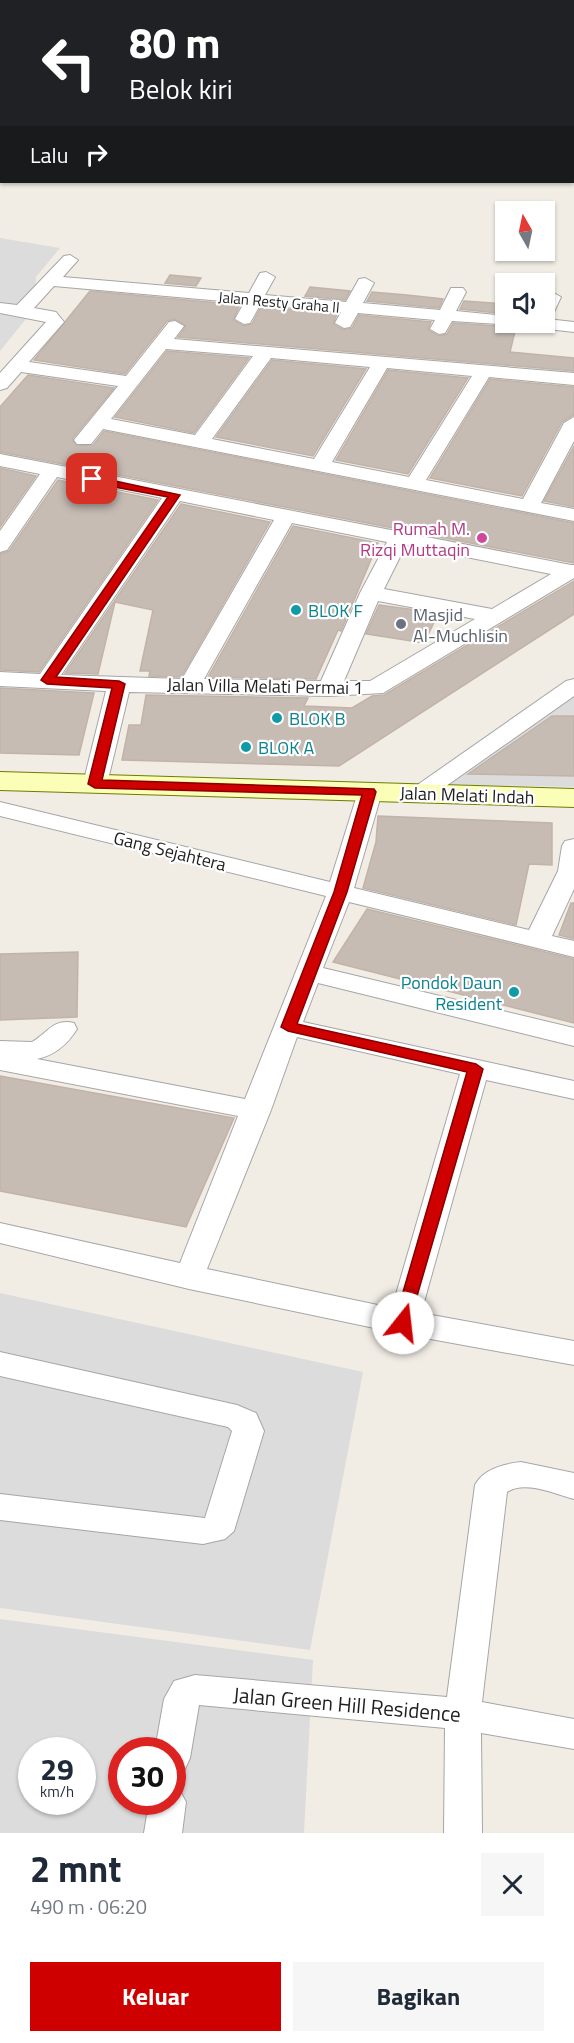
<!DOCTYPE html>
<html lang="id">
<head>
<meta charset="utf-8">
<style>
  body { margin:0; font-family:"Titillium Web",sans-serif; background:#f6f6f7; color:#1f2937; height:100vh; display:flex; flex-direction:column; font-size:22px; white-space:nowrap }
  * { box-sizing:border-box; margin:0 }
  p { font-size:20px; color:#747a83 }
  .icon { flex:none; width:33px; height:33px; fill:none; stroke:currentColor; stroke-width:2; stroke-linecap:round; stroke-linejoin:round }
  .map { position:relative; height:1833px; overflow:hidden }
  .drawer { display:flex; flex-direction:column; background:#fff; flex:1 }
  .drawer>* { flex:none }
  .top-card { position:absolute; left:0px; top:0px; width:574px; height:183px; box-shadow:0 2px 4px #0004; background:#202124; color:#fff; overflow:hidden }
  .needle { width:39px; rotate:351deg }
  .controls { position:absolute; left:495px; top:201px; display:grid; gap:12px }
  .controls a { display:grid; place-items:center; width:60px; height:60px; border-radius:0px; background:#fff; box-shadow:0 2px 4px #0004; font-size:30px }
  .speed { position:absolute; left:18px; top:1737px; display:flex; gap:12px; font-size:30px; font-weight:700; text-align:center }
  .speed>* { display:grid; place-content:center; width:78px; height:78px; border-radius:50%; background:#fff; box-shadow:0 2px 4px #0004; line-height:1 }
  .speed small { font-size:15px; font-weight:400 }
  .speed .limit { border:9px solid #d22; background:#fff; color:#111 }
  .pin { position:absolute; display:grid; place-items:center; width:51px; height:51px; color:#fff; margin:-26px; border-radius:12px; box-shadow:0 3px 9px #0006 }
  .me { position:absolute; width:66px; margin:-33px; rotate:16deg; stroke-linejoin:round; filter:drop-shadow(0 0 4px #0008) }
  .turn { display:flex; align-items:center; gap:21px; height:126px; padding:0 30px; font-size:27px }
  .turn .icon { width:78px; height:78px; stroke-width:2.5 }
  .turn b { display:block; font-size:42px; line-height:51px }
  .then { display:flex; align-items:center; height:57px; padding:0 30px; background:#0003; gap:12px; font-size:22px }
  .round { display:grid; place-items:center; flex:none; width:63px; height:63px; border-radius:0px; background:#f6f6f7 }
  .summary { display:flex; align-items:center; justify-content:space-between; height:102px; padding:0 30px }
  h1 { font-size:36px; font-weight:700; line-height:45px }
  .primary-button { display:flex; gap:12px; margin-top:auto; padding:12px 30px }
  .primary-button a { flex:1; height:69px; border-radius:0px; background:#ce0100; color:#fff; font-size:24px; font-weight:700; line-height:69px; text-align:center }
  .primary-button a+a { background:#f6f6f7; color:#1f2937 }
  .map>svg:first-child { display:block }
</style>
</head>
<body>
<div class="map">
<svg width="574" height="1833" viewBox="0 0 574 1833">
  <rect width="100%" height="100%" fill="#f1ede5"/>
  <g fill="#dddcdc" fill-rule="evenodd">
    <polygon points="0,238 60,248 36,277 34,309 0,351"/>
    <polygon points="574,691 574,787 434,784"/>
    <polygon points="0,1293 363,1372 310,1650 0,1608"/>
    <path d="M 0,1619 L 313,1660 L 304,1833 L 0,1833 ZM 32,1750 L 82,1750 L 82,1802 L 32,1802 ZM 122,1750 L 172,1750 L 172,1802 L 122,1802 Z"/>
  </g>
  <g fill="#c6bcb4" stroke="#c3b3a6" stroke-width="1.5">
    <polygon points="170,275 201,278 196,286 165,283"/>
    <polygon points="310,287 350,291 345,300 305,296"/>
    <polygon points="90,291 240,305 233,320 244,326 252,324 261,307 337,314 333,324 344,330 352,328 359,315 431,322 428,330 439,336 447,334 453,323 512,327 517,323 510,352 574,358 574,371 178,337 186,326 175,319 167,321 125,374 34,360"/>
    <polygon points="372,292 407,295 443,299 439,308 367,301"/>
    <polygon points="464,301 506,304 506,314 460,309"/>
    <polygon points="167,351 249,358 194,433 115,417"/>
    <polygon points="272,360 366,369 313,456 216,437"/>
    <polygon points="388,370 468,378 408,474 336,460"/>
    <polygon points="28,375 114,388 72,439 77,446 93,445 104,431 574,523 574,563 0,452 0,407"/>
    <polygon points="490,379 574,387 574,415 562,422 522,496 430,478"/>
    <polygon points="574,446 574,507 544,501"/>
    <polygon points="0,468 36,476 0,527"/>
    <polygon points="58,480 158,500 39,672 0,670 0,554 9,551"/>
    <polygon points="181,504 270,522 181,677 149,676 150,671 140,671 153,610 115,602 98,674 65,673"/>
    <polygon points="293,526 378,543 341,631 338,630 316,679 208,677"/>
    <polygon points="574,581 574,614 339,766 122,760 129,725 141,725 146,695 308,698 304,706 352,708 372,696 384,695"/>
    <polygon points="379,605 416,610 438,614 424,643 366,634"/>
    <polygon points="0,688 94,693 79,755 0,753"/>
    <polygon points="552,716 574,716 574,776 468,774"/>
    <polygon points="378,816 552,823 552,865 529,864 516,925 363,888 376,842"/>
    <polygon points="571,903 574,903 574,939 559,935"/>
    <polygon points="367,909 574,959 574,1023 333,962"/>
    <polygon points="78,952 77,1017 0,1020 0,954"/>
    <polygon points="0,1076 234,1118 186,1227 0,1191"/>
  </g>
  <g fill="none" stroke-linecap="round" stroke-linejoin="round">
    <g stroke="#a6a6a6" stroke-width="2">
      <g id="street">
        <polygon points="451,0 467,0 468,2 452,2"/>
        <polygon points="484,0 498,0 483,2"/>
        <polygon points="573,14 574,14 573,23"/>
        <rect x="573" y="47" width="1" height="8"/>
        <rect x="573" y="107" width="1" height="9"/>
        <rect x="573" y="160" width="1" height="10"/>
        <path d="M 70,255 L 78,260 L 63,277 L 249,293 L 260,273 L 266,272 L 275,277 L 265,295 L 346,302 L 359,279 L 365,278 L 374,283 L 363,303 L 440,310 L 451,288 L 463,288 L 466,292 L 456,311 L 506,316 L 506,322 L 514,322 L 512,325 L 452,321 L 445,333 L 439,334 L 430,329 L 435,320 L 358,313 L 350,327 L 344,328 L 335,323 L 341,312 L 260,305 L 250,323 L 244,324 L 235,319 L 244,303 L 54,286 L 34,308 L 56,312 L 64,322 L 29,362 L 126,376 L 169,322 L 175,321 L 184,326 L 174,339 L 574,373 L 574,385 L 489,377 L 426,480 L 523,499 L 564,423 L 574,417 L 574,441 L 541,503 L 574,509 L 574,521 L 103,429 L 91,444 L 77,444 L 74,440 L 118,386 L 21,372 L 7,388 L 0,390 L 0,373 L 46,322 L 0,313 L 0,303 L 17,305 L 64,256 ZM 166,349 L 253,356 L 195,435 L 111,419 ZM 271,358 L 370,367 L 314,459 L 212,439 ZM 387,368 L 472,376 L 409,477 L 332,462 Z"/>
        <polygon points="552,292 561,297 553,314 547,319 574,322 574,332 530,327 521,322 544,322 544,295"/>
        <path d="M 0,454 L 571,565 L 574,565 L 574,578 L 383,693 L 329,696 L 129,692 L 107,784 L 103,789 L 87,789 L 83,784 L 106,691 L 0,686 L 0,672 L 40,674 L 162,498 L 57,477 L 7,550 L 0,552 L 0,531 L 40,474 L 0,466 ZM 180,501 L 274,520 L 182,679 L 61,675 ZM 292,523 L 387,542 L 360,593 L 321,681 L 204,679 ZM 406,545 L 551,574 L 492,609 L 384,589 ZM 378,601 L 475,619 L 370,681 L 344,681 Z"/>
        <polygon points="574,679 574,696 429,798 413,798 409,793 413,788 566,681"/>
        <path d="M 370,785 L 378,787 L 382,792 L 354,888 L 529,930 L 558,871 L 562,846 L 565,841 L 574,839 L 574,889 L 552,936 L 574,941 L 574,957 L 349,902 L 323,968 L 574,1028 L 574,1046 L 318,983 L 303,1022 L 574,1081 L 574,1099 L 486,1080 L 421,1313 L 574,1341 L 574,1365 L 403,1334 L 189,1289 L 0,1243 L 0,1223 L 180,1263 L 238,1116 L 0,1070 L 0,1041 L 32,1042 C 48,1033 53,1018 74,1023 L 77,1029 C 67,1045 55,1055 37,1059 L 245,1099 L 326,896 L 0,816 L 0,802 L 330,882 L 358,792 L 362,787 ZM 297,1037 L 460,1074 L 392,1308 L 207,1269 L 271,1110 Z"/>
        <polygon points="0,1352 237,1405 256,1413 264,1431 234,1531 225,1539 203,1544 0,1520 0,1494 205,1518 232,1431 228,1427 0,1376"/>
        <path d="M 521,1462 L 574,1473 L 574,1499 C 555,1494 525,1480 507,1492 L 482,1702 L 574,1719 L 574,1749 L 481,1733 L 482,1833 L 444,1833 L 445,1728 L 199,1705 L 190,1758 L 185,1769 L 172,1774 L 172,1750 L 155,1750 L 164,1699 L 174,1681 L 195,1675 L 447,1697 L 475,1485 C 483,1469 503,1464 521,1462 Z"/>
        <polygon points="172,1788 180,1791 186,1802 182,1833 144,1833 149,1802 172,1802"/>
      </g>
    </g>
    <g stroke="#6e7c00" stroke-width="2">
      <polygon id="secondary" points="0,772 574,789 574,807 0,790"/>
    </g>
    <use href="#street" fill="#fff" fill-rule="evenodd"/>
    <use href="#secondary" fill="#fafeb6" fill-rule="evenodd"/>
  </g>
  <polygon fill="#ce0100" stroke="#860100" stroke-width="1.5" points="92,476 180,495 56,677 119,681 125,684 102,780 374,789 376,792 347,892 297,1024 476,1064 483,1069 408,1327 403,1329 394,1323 467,1072 288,1031 281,1027 334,892 362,795 95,788 88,784 112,688 47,684 41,680 168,497 88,482 87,479"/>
  <circle fill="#d1479c" stroke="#fff" stroke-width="2" cx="482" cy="538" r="6"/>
  <g fill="#0f9aa8" stroke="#fff" stroke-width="2">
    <circle cx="296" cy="610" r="6"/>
    <circle cx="277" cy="718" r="6"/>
    <circle cx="246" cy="747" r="6"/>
    <circle cx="514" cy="992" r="6"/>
  </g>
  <circle fill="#6b7280" stroke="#fff" stroke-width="2" cx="401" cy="624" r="6"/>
  <g text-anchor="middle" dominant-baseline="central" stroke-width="4.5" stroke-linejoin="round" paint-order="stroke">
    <g font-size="15" fill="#1f1f1f" stroke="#fff">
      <text transform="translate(279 302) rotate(5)">Jalan Resty Graha II</text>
    </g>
    <g font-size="18" fill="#b23c85" stroke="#fff" text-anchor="end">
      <text x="470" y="528">Rumah M.<tspan x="470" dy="21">Rizqi Muttaqin</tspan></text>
    </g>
    <g font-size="18" fill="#0d838f" stroke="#fff" text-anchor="start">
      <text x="308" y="610">BLOK F</text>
      <text x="289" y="718">BLOK B</text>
      <text x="258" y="747">BLOK A</text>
      <text x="502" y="982" text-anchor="end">Pondok Daun<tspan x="502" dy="21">Resident</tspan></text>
    </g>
    <g font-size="18" fill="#5b616d" stroke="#fff" text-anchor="start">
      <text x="413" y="614">Masjid<tspan x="413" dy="21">Al-Muchlisin</tspan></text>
    </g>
    <g font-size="18" fill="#1f1f1f" stroke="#fff">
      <text transform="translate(265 686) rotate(1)">Jalan Villa Melati Permai 1</text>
      <text transform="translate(467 795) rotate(2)">Jalan Melati Indah</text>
      <text transform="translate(170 851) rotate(14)">Gang Sejahtera</text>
    </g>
    <g font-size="21" fill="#1f1f1f" stroke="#fff">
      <text transform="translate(347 1704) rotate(5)">Jalan Green Hill Residence</text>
    </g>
  </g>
</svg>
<div class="controls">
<a><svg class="needle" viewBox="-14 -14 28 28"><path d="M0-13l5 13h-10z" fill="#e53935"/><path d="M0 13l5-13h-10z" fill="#747a83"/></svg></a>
<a><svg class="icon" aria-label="sound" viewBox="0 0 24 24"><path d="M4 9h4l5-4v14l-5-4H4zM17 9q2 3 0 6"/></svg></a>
</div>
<div class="speed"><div>29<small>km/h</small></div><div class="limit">30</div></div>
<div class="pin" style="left:92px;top:479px;background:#d93025"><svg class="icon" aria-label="arrive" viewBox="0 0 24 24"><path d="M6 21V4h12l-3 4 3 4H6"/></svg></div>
<svg class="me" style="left:403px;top:1323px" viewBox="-20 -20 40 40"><circle r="19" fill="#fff"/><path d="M0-13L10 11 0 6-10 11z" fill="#ce0100"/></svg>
<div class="top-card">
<div class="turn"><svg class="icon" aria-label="left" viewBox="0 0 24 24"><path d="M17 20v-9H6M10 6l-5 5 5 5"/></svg><div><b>80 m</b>Belok kiri</div></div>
<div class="then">Lalu<svg class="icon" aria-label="right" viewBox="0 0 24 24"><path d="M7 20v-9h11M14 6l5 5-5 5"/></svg></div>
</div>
</div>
<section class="drawer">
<div class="summary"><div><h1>2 mnt</h1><p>490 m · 06:20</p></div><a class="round"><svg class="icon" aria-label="close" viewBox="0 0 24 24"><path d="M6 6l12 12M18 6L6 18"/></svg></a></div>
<div class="primary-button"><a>Keluar</a><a>Bagikan</a></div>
</section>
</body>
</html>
